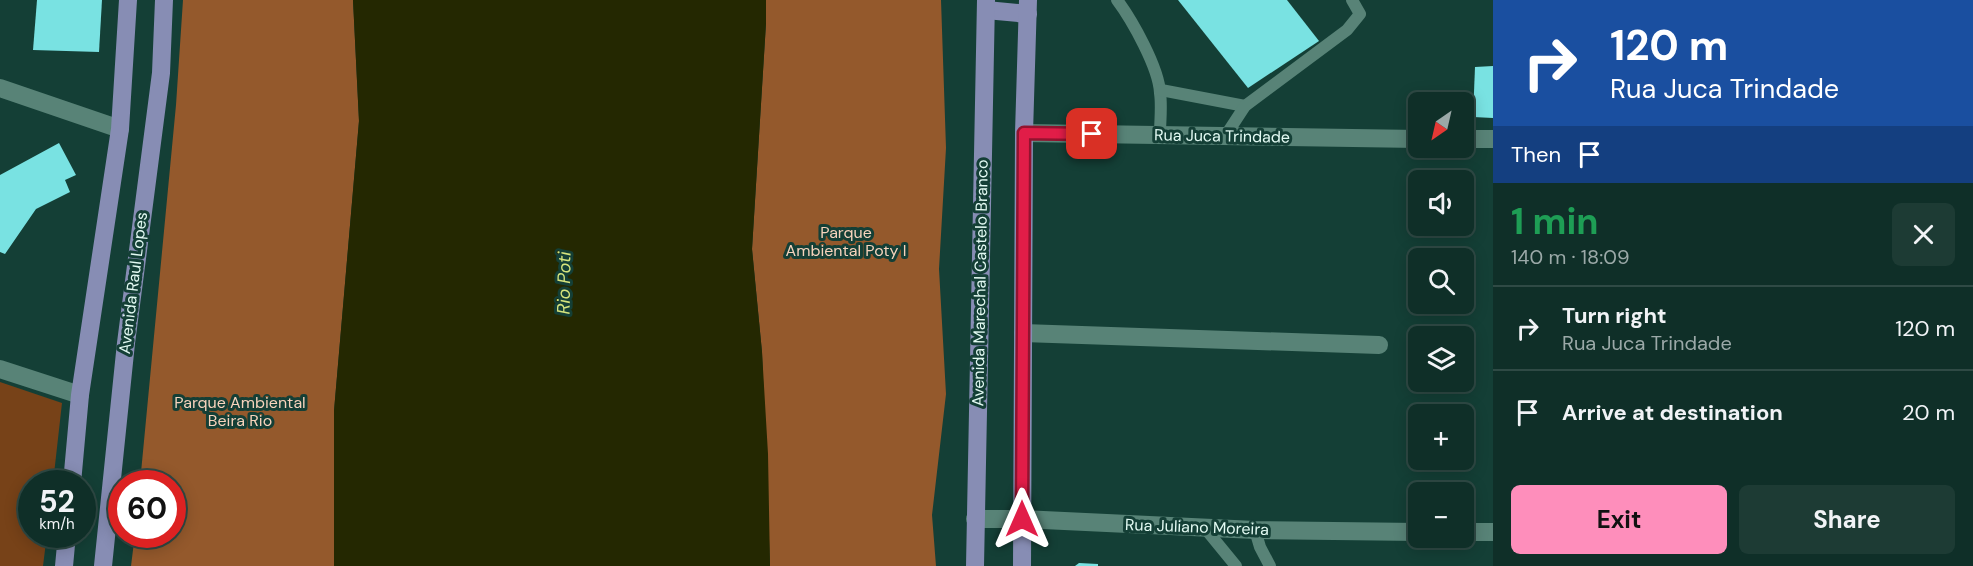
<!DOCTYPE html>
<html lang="en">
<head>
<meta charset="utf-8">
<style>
  body { margin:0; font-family:"DM Sans",sans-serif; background:#1d3b34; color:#f1f3f6; height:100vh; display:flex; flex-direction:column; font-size:22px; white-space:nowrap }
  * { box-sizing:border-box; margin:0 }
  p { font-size:20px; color:#9ba9a8 }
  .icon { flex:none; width:33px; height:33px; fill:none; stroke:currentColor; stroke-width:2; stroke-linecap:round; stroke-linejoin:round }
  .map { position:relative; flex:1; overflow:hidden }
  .drawer { display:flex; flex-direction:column; background:#0f2f28; width:480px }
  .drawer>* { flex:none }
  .hud { background:#1a4fa0; color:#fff; overflow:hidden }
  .needle { width:39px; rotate:214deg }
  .buttons { position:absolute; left:1408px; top:92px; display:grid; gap:12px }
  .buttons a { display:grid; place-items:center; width:66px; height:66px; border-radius:9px; background:#0f2f28; box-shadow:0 3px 15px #0003,0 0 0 2px #2f4a45; font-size:30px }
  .speed { position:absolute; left:18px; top:470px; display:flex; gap:12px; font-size:30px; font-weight:700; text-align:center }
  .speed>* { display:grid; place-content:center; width:78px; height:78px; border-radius:50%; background:#0f2f28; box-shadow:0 3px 15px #0003,0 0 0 2px #2f4a45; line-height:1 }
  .speed small { font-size:15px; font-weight:400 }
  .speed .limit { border:9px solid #d22; background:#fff; color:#111 }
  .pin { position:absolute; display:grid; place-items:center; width:51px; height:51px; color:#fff; margin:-26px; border-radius:12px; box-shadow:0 3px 9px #0006 }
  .me { position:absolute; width:66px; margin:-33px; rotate:0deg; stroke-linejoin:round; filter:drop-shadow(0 0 4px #0008) }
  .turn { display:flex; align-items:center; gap:21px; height:126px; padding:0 18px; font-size:27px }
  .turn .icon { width:78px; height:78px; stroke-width:2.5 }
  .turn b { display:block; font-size:42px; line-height:51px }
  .then { display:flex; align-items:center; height:57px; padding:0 18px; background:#0003; gap:12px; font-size:22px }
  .round { display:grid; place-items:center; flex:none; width:63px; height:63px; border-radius:9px; background:#1d3b34 }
  .head { display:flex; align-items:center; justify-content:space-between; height:102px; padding:0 18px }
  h1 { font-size:36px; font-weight:700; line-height:45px; color:#1e9e55 }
  .button { display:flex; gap:12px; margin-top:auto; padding:12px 18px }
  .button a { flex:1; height:69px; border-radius:9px; background:#fe8ebb; color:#111; font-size:24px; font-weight:700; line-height:69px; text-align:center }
  .button a+a { background:#1d3b34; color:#f1f3f6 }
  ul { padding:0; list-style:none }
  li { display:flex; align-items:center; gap:18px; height:84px; padding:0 18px; border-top:2px solid #2f4a45 }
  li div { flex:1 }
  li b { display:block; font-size:22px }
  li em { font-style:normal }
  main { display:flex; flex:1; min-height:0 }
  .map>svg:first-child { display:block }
</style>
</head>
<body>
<main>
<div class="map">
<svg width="1493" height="566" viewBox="0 0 1493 566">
  <rect width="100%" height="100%" fill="#143f36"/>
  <polygon fill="#774218" points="0,382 62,403 53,483 32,483 32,534 47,534 43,566 0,566"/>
  <g fill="#94592c">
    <polygon points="183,0 353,0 359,121 334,411 334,566 131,566 135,534 172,534 172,483 140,483 176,105"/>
    <polygon points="766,0 941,0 946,148 939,269 946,394 932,515 936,566 770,566 762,352 752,249 766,23"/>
  </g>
  <polygon fill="#242801" points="353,0 766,0 766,23 752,249 762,352 768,454 770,566 334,566 334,411 359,121"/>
  <g fill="#79e2e2">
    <polygon points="37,0 102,0 99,52 33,50"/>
    <polygon points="1178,0 1287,0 1319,41 1248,88"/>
    <polygon points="1493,66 1493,118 1473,117 1475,67"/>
    <polygon points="59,143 76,175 65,180 70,192 36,209 5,254 0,252 0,175"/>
    <polygon points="1079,563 1098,564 1098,566 1075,566"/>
  </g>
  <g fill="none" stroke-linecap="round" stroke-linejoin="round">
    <g stroke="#588377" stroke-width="12">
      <path d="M 1117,0 C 1132,20 1159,68 1160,93 C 1162,106 1160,121 1160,135"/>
      <polyline points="1161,90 1245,106"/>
      <polyline points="1226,135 1245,106 1347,30 1360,14 1352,0"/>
      <polyline points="1204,527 1236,566"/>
      <polyline points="1255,530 1260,547 1270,566"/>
    </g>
    <g stroke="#588377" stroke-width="18">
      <polyline points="0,88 120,129"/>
      <polyline points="1024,133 1419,139"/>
      <polyline points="1464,139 1493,139"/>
      <polyline points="1023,333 1379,345"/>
      <polyline points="0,369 80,395"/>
    </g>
    <g stroke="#588377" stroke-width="18">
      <polyline points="975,519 1022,519 1255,530 1419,532"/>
      <polyline points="1464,532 1493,532"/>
    </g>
    <g stroke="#878db4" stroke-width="18">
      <polyline points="986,10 1028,14"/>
      <polyline points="72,483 80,395 120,129 128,0"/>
      <polyline points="64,566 67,534"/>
      <polyline points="103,566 126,343 161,73 164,0"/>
      <polyline points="975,566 986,0"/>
      <polyline points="1022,566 1024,133 1028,0"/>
    </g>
  </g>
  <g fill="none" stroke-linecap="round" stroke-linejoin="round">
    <g stroke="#92132f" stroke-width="15">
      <polyline id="route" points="1022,519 1024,133 1092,134"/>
    </g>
    <use href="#route" stroke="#e11d48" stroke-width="10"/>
  </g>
  <g text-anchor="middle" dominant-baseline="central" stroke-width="6" stroke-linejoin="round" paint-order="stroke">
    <g font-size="16" fill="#e3faf3" stroke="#143f36">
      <text transform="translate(1222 136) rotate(1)">Rua Juca Trindade</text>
      <text transform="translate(133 283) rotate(-83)">Avenida Raul Lopes</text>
      <text transform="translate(980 283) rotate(-89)">Avenida Marechal Castelo Branco</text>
      <text transform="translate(1197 527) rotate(2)">Rua Juliano Moreira</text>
    </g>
    <g font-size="16" fill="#f7d3bc" stroke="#143f36">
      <text x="846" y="232">Parque<tspan x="846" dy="18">Ambiental Poty I</tspan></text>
      <text x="240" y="402">Parque Ambiental<tspan x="240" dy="18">Beira Rio</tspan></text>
    </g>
    <g font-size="18" font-style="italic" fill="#d6e47d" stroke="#143f36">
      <text transform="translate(564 283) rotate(-89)">Rio Poti</text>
    </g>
  </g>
</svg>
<div class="buttons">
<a><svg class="needle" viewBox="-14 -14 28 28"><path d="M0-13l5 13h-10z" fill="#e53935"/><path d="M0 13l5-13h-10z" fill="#9ba9a8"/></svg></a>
<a><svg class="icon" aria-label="sound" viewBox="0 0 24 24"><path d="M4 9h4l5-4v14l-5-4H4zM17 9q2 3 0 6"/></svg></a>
<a><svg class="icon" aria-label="search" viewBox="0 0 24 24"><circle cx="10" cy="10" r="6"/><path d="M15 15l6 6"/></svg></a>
<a><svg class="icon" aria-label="layers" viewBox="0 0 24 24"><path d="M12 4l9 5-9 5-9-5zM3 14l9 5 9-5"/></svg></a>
<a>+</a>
<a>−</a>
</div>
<div class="speed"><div>52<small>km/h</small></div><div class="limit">60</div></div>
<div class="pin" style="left:1092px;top:134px;background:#d93025"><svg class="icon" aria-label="arrive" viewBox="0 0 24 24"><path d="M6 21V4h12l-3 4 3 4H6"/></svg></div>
<svg class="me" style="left:1022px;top:519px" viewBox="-20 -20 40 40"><path d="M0-17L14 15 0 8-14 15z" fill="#e11d48" stroke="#fff" stroke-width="4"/></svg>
</div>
<section class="drawer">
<div class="hud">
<div class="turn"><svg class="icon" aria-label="right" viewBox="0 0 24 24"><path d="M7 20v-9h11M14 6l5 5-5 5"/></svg><div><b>120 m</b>Rua Juca Trindade</div></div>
<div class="then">Then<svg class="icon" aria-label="arrive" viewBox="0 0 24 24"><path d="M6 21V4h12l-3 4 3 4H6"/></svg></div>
</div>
<div class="head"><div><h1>1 min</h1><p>140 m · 18:09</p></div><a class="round"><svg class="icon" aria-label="close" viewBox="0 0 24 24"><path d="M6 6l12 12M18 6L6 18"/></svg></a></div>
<ul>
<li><svg class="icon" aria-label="right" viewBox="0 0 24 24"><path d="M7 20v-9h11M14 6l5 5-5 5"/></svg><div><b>Turn right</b><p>Rua Juca Trindade</p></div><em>120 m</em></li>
<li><svg class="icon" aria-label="arrive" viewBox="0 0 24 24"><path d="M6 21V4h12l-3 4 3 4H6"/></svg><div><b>Arrive at destination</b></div><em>20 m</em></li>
</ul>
<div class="button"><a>Exit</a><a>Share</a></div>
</section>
</main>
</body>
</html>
